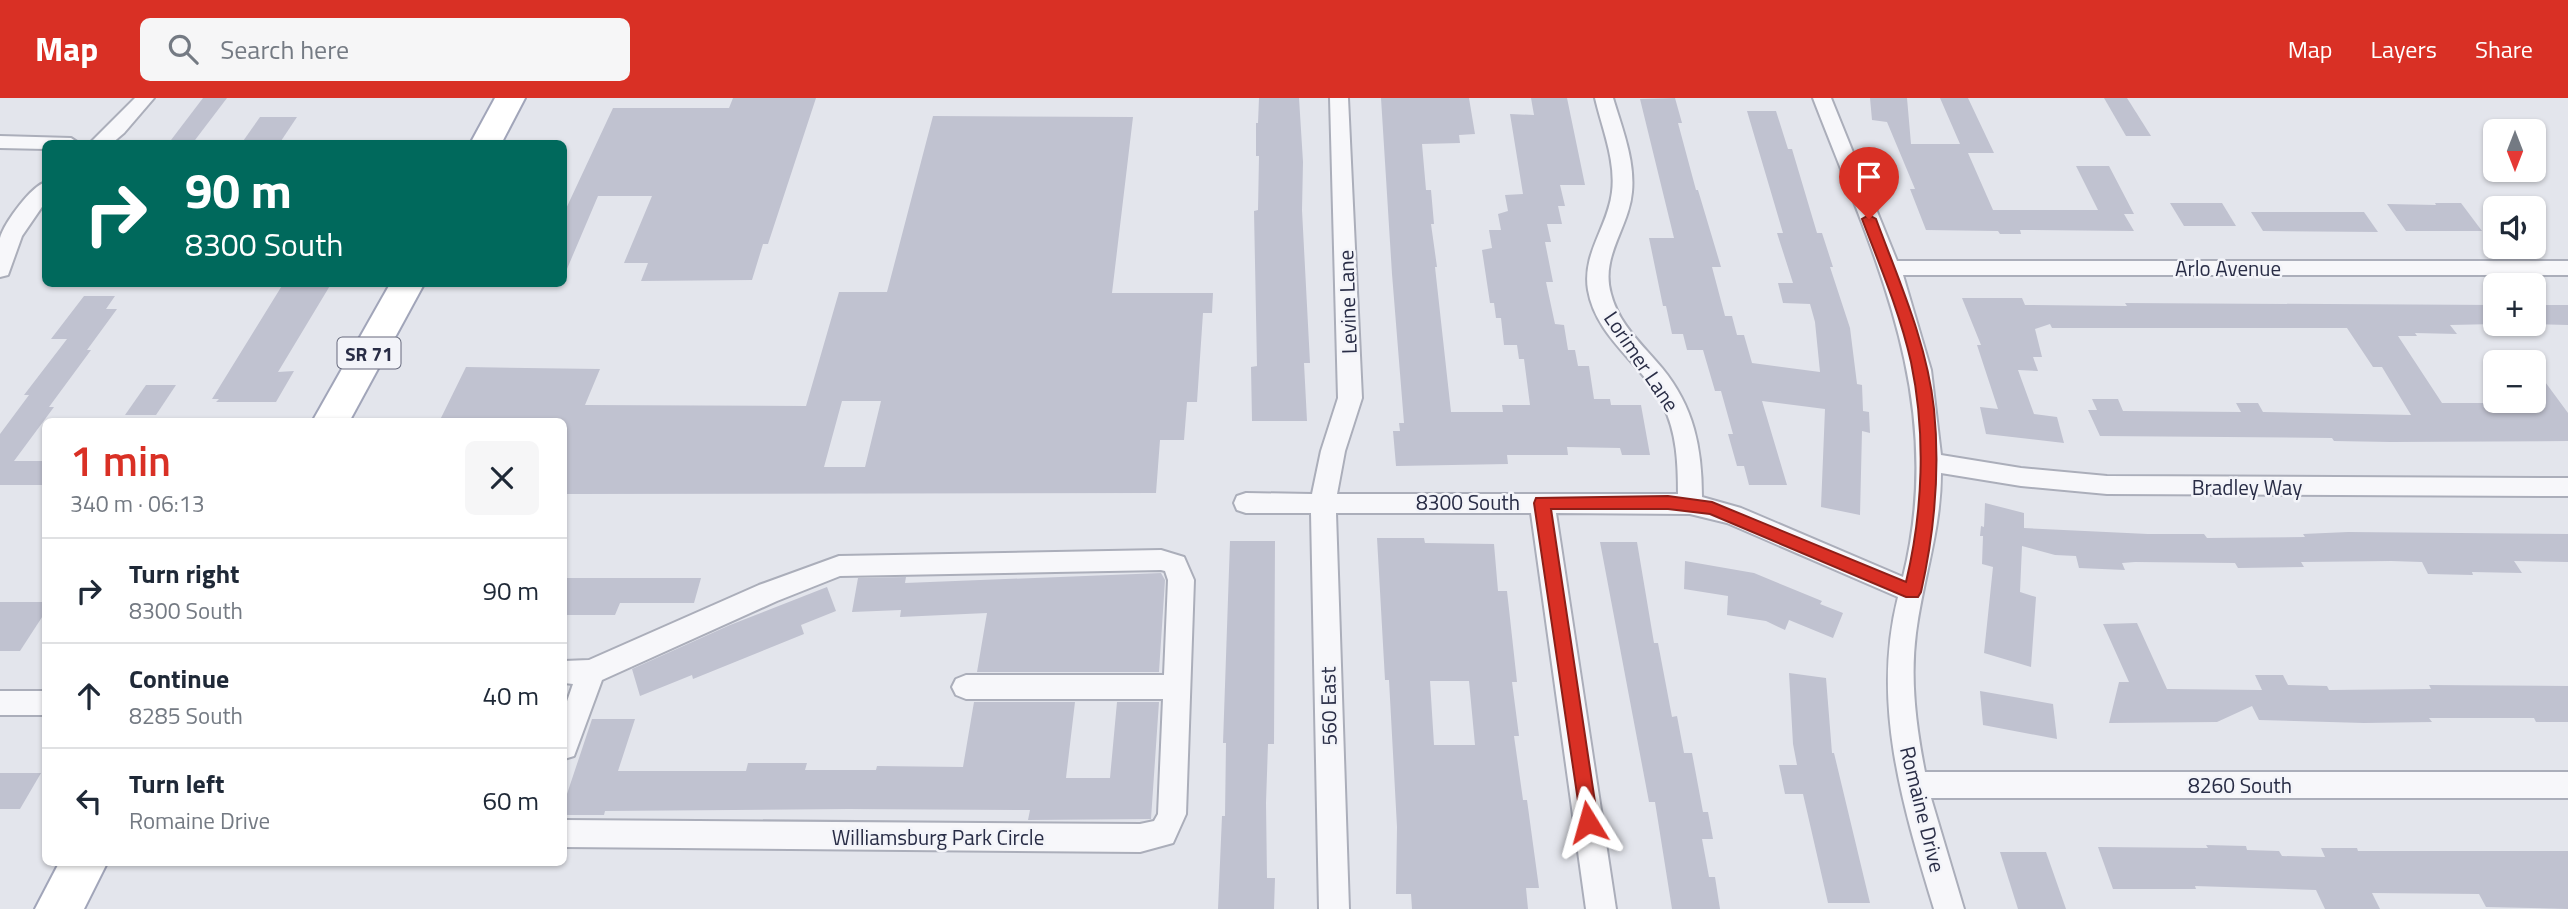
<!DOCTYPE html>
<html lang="en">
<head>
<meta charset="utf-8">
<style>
  body { margin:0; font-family:"Titillium Web",sans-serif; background:#f6f6f7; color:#1f2937; height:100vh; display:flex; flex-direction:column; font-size:26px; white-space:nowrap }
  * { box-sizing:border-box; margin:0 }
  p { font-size:23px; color:#747a83 }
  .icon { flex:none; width:38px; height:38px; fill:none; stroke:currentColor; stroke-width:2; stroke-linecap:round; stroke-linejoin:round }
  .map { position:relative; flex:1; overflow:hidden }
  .details { position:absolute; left:42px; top:320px; width:525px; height:448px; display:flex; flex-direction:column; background:#fff; border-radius:10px; box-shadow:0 2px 5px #0004 }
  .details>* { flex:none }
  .hud { position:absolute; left:42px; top:42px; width:525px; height:147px; border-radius:10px; box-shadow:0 2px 5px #0004; background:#00695c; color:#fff; overflow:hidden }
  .needle { width:46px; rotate:180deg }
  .fabs { position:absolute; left:2483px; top:21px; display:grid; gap:14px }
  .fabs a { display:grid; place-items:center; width:63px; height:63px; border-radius:10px; background:#fff; box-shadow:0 2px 5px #0004; font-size:35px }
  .pin { position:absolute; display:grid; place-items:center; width:60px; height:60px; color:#fff; margin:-72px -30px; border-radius:50% 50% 50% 0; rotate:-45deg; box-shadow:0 0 7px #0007 }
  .pin .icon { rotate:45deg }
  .me { position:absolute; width:77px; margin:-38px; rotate:352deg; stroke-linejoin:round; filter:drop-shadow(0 0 5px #0008) }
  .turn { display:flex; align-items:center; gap:24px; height:147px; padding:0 28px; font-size:32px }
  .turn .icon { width:91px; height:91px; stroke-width:2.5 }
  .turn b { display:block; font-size:49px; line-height:60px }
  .round { display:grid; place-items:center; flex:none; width:74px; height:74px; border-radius:10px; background:#f6f6f7 }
  .head { display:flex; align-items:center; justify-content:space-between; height:119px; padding:0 28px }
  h1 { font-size:42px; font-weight:600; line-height:52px; color:#d93025 }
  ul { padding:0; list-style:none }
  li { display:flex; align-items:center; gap:21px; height:105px; padding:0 28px; border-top:2px solid #e0e1e3 }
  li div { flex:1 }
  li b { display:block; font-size:26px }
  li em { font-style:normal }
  header { display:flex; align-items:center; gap:42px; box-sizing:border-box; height:98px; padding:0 35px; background:#d93025; color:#fff }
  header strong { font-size:33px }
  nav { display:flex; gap:38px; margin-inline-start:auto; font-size:24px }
  .search { width:490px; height:63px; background:#f6f6f7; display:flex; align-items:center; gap:18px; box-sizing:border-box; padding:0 24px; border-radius:10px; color:#747a83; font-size:26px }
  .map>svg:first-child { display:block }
</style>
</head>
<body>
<header>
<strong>Map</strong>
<div class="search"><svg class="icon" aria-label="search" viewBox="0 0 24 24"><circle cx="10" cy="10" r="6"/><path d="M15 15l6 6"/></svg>Search here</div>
<nav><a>Map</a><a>Layers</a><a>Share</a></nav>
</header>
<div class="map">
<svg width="2568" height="811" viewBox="0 0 2568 811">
  <rect width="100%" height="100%" fill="#e3e5ec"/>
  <g fill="#c0c2d0" fill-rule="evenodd">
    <polygon points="203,0 227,0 192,46 168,46"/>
    <polygon points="733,0 816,0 768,146 763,146 752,182 641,183 648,165 624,165 652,98 598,98 564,178 564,115 613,10 729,10"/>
    <polygon points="1259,0 1299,0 1303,64 1302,112 1310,265 1304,265 1307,323 1252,323 1251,269 1257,268 1254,113 1258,112 1259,58 1256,58 1256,25 1258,25"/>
    <polygon points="1381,0 1469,0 1475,36 1459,37 1460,45 1422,46 1426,92 1431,92 1434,126 1431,126 1437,169 1435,169 1451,314 1503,314 1502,307 1530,307 1524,261 1519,261 1517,247 1504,247 1501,220 1496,220 1494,205 1490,205 1482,152 1492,150 1489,132 1501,132 1498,116 1508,113 1505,97 1523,96 1510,16 1534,17 1531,0 1567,0 1585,87 1560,87 1565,108 1558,108 1562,126 1547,126 1551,144 1545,144 1553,184 1546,184 1555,226 1564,227 1568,252 1575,252 1578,268 1589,268 1594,301 1610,301 1611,307 1641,307 1650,357 1622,357 1620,350 1567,349 1568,357 1507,357 1508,366 1396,368 1393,333 1400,333 1399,325 1404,325 1392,176"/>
    <polygon points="1675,0 1682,25 1678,25 1696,92 1698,92 1721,169 1712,169 1725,218 1732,218 1737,237 1744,237 1752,265 1820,274 1815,224 1810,206 1783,205 1778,185 1793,185 1777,135 1783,135 1747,13 1776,13 1788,51 1792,51 1817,135 1822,135 1833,169 1830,169 1850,230 1857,286 1862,287 1863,313 1869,314 1870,335 1862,333 1860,417 1821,409 1825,311 1762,303 1787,387 1749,387 1744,368 1737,368 1728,336 1733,336 1721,293 1715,293 1703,252 1687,252 1683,236 1672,236 1666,208 1663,208 1649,140 1674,140 1640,1"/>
    <polygon points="1870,0 1907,0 1911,46 1960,46 1940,0 1968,0 1994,55 1968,55 1993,112 2098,112 2076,68 2109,68 2134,116 2124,116 2134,133 2020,132 2021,136 2000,136 1998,133 1926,132 1910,91 1915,91 1887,24 1872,22"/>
    <polygon points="2104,0 2127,0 2151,38 2126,38"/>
    <path d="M 933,18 L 1133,19 L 1112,195 L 1213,195 L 1212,215 L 1203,215 L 1197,304 L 1187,304 L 1184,342 L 1160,342 L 1156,395 L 564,396 L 564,324 L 439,324 L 466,269 L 600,271 L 585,307 L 806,308 L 839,194 L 887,194 ZM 842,303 L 881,303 L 865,369 L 824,369 Z"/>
    <polygon points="260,19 297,19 279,46 241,46"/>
    <polygon points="2170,105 2222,105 2236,128 2184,128"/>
    <polygon points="2435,105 2461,105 2482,133 2406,133 2387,106 2436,107"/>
    <polygon points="2251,114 2364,114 2378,134 2263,133"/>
    <polygon points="283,186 331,186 278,274 294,273 276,304 216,304 219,301 212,301"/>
    <polygon points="84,198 115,198 106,211 117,211 87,252 91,252 49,309 54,309 14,363 46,363 46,387 0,387 0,336 29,297 24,297 67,241 51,241"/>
    <polygon points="1962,200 2022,200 2025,207 2127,208 2125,205 2496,207 2496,226 2450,227 2457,236 2415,235 2417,238 2398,238 2442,305 2534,305 2534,269 2568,315 2568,343 2391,344 2334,343 2332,340 2100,338 2088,312 2097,312 2092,301 2118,301 2123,313 2241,314 2236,305 2258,305 2263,314 2411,317 2382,269 2373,269 2347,230 2052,230 2050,226 2035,231 2042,259 2033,259 2038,273 2018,272 2034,316 2057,319 2064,345 1986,336 1980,309 1998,311 1977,247 1981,247"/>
    <polygon points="2534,207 2568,207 2568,227 2534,226"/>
    <polygon points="146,287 176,287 156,317 125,317"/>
    <polygon points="1985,405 2024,415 2024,430 2148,436 2204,436 2207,440 2305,439 2303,436 2348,434 2568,436 2568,464 2514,463 2522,475 2472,474 2473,477 2428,476 2422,464 2391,463 2301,464 2304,469 2238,470 2235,465 2135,464 2122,465 2125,472 2079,470 2076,458 2055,457 2022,448 2020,494 2036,499 2031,569 1984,555 1993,469 1982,466 1983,438 1980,438 1981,428 1984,429"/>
    <path d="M 1377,440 L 1424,440 L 1425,445 L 1494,446 L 1498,493 L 1507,493 L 1517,584 L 1512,584 L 1519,638 L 1514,638 L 1523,702 L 1527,702 L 1539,790 L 1526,790 L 1528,811 L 1412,811 L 1411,796 L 1396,796 L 1397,729 L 1389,582 L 1385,582 ZM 1430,583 L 1469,583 L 1475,647 L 1434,647 Z"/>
    <polygon points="1230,443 1275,443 1274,646 1268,646 1266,705 1267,780 1275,780 1274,811 1218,811 1222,718 1225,718 1226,645 1223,645"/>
    <polygon points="1600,444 1637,444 1654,545 1658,545 1672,619 1677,618 1684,655 1692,655 1703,714 1708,714 1713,741 1702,741 1709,779 1715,779 1720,811 1672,811 1655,704 1649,704"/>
    <polygon points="1685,463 1754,475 1822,503 1820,506 1843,515 1833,540 1789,522 1785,532 1766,523 1727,517 1728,498 1684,491"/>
    <polygon points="1161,475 1165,482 1159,574 977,574 987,515 900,519 901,512 852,514 858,480 906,479 905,485"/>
    <polygon points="564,480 701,480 694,505 620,505 615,517 564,517"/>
    <polygon points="827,489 836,513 801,527 804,536 693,581 692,577 640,598 632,571 730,527"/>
    <polygon points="0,504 46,504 46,513 20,553 0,553"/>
    <polygon points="2137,525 2167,591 2262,592 2255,577 2283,577 2288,587 2327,588 2329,592 2431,591 2429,587 2568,588 2568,624 2536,624 2534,620 2429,620 2432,624 2364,625 2259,622 2252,608 2217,624 2109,625 2119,584 2129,584 2103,526"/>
    <polygon points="1789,575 1826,580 1832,655 1834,655 1870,805 1828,805 1803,696 1785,696 1779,667 1797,667 1793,646"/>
    <polygon points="1980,593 2053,606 2057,641 1983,627"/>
    <polygon points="974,604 1075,604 1066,680 1110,680 1117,604 1159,604 1151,721 1028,722 1030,712 848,711 605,713 604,717 564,717 564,705 592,621 635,621 618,673 746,673 748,665 807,665 805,672 876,672 877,668 963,669"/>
    <polygon points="0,675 41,675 20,711 0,711"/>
    <polygon points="2206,747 2246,748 2247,752 2279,753 2282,758 2325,759 2321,750 2357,750 2358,753 2568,753 2568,811 2486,809 2479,796 2372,795 2380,811 2325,811 2316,792 2195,788 2196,791 2113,791 2098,749 2208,750"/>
    <polygon points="2000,754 2046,754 2066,811 2018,811"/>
  </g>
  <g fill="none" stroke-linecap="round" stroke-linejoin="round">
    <g stroke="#abaeba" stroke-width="4">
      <g id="street">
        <polygon points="135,0 154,0 124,35 111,46 89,46"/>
        <path d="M 1330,0 L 1348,0 L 1362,300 L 1345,353 L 1337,396 L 1678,396 C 1678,366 1677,335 1663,307 C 1643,266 1596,240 1588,192 C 1582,155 1608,129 1612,94 C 1616,63 1602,30 1595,0 L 1613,0 C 1622,30 1635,62 1632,94 C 1629,130 1600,158 1611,196 C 1619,227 1643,247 1662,270 C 1694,309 1702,350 1702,399 L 1741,410 L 1903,479 C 1947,302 1875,161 1813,0 L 1831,0 L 1897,163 L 2568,163 L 2568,177 L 1903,177 L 1931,272 L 1941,357 L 2021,370 L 2107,378 L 2568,380 L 2568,398 L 2107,396 L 2021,388 L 1941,375 C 1941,433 1923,480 1916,535 C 1910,582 1916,628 1925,674 L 2568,674 L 2568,700 L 1931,700 L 1964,811 L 1934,811 C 1903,709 1871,606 1898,499 L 1727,425 L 1690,416 L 1556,415 L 1616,811 L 1586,811 L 1531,415 L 1336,415 L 1349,811 L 1319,811 L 1311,415 L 1246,415 L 1237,412 L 1234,405 L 1237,398 L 1246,395 L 1312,396 L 1321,353 L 1338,300 Z"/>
        <polygon points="0,38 71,40 80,46 46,46 46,51 0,50"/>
        <path d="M 46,84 L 46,103 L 22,138 L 8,177 L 0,179 C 0,167 0,151 0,140 C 4,125 32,87 46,84 Z"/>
        <polygon points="1161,452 1184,459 1194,482 1186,716 1173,745 1140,754 564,749 564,722 1140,726 1154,723 1158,716 1163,601 966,601 956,597 952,589 956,581 966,577 1164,577 1168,482 1165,473 1161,472 840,478 777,503 602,582 574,658 564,661 564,612 573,586 564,585 564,563 589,562 759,487 839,458"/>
        <rect x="0" y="593" width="46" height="24"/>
      </g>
    </g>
    <g stroke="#a1a5b9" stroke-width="4">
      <g id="primary">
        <polygon points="495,0 525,0 501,46 470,46"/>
        <polygon points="390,186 424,186 349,324 312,324"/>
        <polygon points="59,765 107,765 84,811 35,811"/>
      </g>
    </g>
    <use href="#street" fill="#f7f7fa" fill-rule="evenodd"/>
    <use href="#primary" fill="#fff" fill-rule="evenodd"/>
  </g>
  <path fill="#d93025" stroke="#8d1f18" stroke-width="2" d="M 1869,117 L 1876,121 C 1899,183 1927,245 1934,311 C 1940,371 1934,436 1921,494 L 1918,499 L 1906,499 L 1710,416 L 1668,411 L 1551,411 L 1598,724 L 1595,730 L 1588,733 L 1582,730 L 1534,405 L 1536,400 L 1668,398 L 1712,404 L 1906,484 C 1923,413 1926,336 1911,264 C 1900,215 1880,168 1862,121 Z"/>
  <g text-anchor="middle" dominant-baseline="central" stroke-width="5" stroke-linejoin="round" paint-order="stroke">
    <rect fill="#f3f4f9" stroke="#66697c" stroke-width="2" x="337.5" y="239.5" width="63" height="31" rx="5"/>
    <g font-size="19" font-weight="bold" fill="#292d46">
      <text x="369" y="255">SR 71</text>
    </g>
    <g font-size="21" fill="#292d46" stroke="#f3f4f9">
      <text x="2228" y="170">Arlo Avenue</text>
      <text transform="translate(1347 204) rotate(-92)">Levine Lane</text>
      <text transform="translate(1642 263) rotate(56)">Lorimer Lane</text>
      <text x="2247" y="389">Bradley Way</text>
      <text x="1468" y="404">8300 South</text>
      <text transform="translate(1328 608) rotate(-91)">560 East</text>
      <text x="2240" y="687">8260 South</text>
      <text transform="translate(1923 711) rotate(76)">Romaine Drive</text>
      <text x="938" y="739">Williamsburg Park Circle</text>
    </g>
  </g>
</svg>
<div class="fabs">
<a><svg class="needle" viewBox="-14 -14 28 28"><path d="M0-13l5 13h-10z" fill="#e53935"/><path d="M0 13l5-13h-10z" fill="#747a83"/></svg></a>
<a><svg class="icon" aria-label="sound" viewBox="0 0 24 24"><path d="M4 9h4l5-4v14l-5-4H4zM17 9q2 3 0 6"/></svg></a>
<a>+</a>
<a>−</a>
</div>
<div class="pin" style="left:1869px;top:121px;background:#d93025"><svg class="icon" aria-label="arrive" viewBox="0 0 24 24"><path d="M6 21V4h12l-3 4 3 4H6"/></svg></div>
<svg class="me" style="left:1588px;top:724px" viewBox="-20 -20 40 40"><path d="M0-17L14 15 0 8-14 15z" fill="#d93025" stroke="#fff" stroke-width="4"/></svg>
<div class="hud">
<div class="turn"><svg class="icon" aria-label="right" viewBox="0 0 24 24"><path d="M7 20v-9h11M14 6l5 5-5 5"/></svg><div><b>90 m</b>8300 South</div></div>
</div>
<section class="details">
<div class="head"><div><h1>1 min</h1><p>340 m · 06:13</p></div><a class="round"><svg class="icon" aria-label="close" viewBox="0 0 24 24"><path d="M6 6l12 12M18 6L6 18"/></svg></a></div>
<ul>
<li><svg class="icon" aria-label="right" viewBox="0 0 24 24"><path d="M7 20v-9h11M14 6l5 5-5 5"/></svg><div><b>Turn right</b><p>8300 South</p></div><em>90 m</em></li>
<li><svg class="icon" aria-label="ahead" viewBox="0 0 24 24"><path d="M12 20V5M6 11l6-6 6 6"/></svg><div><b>Continue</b><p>8285 South</p></div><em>40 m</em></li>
<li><svg class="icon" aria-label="left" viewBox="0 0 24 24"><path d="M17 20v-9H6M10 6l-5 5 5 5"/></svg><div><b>Turn left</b><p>Romaine Drive</p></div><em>60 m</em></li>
</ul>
</section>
</div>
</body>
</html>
